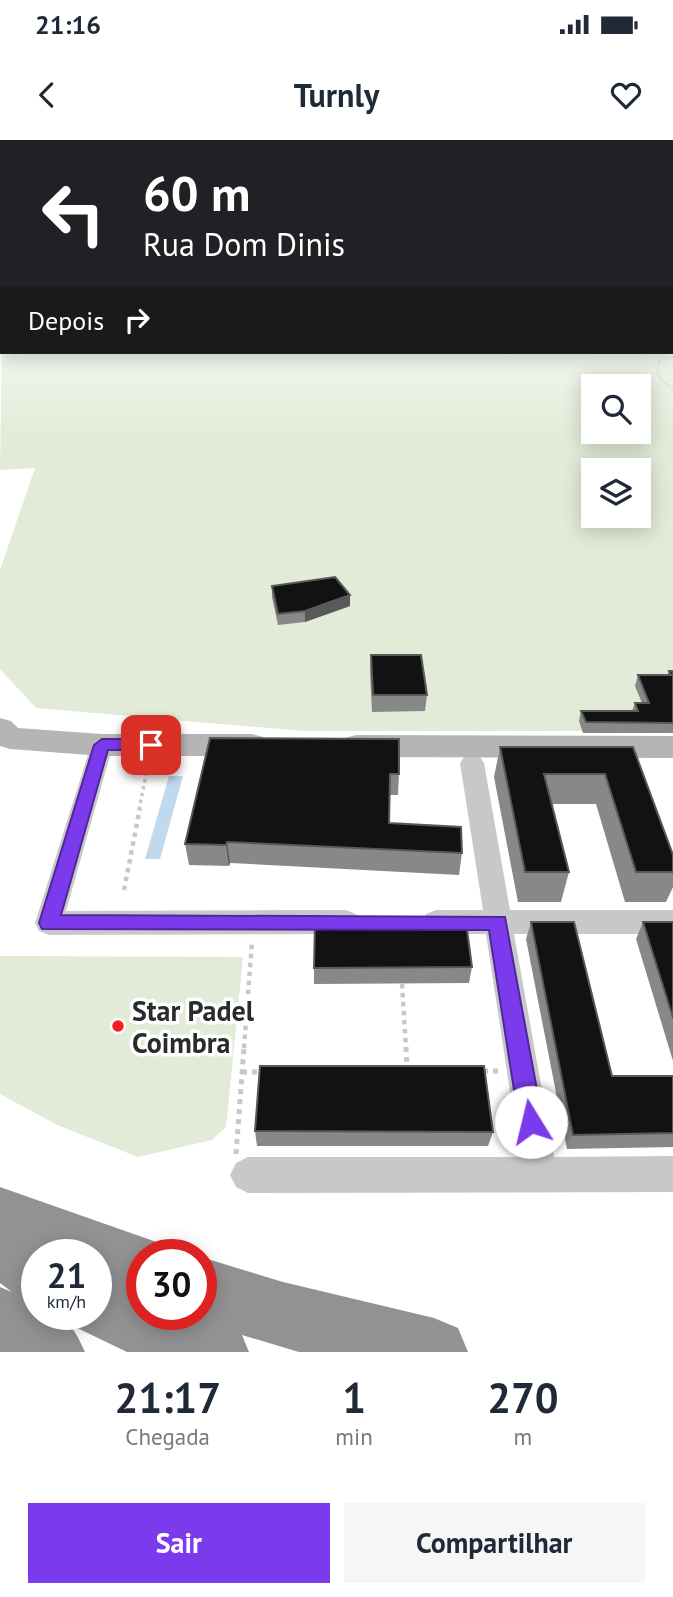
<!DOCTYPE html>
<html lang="pt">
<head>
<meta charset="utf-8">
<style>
  body { margin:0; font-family:"PT Sans",sans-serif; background:#f6f6f7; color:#1f2937; height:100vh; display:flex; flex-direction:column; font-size:26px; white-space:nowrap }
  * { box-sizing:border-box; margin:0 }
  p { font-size:23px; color:#747a83 }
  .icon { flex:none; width:38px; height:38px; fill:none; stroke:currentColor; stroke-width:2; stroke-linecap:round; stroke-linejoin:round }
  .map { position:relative; height:1212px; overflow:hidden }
  .side { display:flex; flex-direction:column; background:#fff; flex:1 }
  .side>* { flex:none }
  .hud { position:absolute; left:0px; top:0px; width:674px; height:214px; box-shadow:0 4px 18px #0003; background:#202124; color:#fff; overflow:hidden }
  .buttons { position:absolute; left:581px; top:234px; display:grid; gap:14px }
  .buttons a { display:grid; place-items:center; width:70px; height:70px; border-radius:0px; background:#fff; box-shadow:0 4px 18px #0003; font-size:35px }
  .speed { position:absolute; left:21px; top:1099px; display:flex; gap:14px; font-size:35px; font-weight:700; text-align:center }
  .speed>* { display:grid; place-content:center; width:91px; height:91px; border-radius:50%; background:#fff; box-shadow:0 4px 18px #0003; line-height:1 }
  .speed small { font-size:18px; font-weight:400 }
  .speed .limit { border:10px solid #d22; background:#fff; color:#111 }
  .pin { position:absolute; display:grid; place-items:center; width:60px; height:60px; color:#fff; margin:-30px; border-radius:14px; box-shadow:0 4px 10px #0006 }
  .me { position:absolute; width:77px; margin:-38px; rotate:351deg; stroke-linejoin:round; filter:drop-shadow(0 0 5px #0008) }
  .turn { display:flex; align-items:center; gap:24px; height:147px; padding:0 28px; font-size:32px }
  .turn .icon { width:91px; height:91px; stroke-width:2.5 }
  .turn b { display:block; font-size:49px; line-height:60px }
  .then { display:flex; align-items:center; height:66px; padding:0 28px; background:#0003; gap:14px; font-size:26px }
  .eta { display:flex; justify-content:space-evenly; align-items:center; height:119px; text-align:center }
  .eta b { font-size:42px; font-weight:600; line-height:49px }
  .cta { display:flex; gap:14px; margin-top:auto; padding:14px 28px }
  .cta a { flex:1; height:80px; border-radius:0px; background:#7c3aed; color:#fff; font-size:28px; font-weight:600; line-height:80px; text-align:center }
  .cta a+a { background:#f6f6f7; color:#1f2937 }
  .status { display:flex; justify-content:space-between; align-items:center; height:49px; padding:0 35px; background:#fff; direction:ltr }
  .status svg { height:19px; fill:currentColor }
  header { display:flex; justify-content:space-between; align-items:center; height:91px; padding:0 28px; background:#fff; font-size:32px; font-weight:600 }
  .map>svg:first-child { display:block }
</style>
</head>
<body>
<div class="status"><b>21:16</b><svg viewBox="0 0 49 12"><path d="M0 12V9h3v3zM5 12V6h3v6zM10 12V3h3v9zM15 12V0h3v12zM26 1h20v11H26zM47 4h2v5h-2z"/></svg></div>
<header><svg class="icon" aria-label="back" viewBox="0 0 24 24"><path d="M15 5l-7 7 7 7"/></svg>Turnly<svg class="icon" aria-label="heart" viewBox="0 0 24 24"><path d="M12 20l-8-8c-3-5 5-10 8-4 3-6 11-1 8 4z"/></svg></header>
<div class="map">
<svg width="673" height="1212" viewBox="0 0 673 1212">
  <rect width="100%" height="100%" fill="#fff"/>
  <g fill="#e1ebd7" fill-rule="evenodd">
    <path d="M 2,188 L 2,212 L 672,212 L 673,198 L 673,591 L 304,591 L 36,568 L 0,529 L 0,430 L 35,328 L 0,330 ZM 593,247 L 639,247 L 639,292 L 593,292 ZM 593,331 L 639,331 L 639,376 L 593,376 Z"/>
    <polygon points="0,816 243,817 226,987 212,1000 138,1017 57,985 0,954"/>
  </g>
  <polygon fill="#c1d9ed" points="169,636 183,636 160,719 145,719"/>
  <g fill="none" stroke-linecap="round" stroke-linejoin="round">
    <polyline stroke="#c8c8c8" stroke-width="2" stroke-dasharray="2 2" stroke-linecap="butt" points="673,217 659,220 657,232 663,242 673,248"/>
    <polyline stroke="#c8c8c8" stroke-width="3.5" stroke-dasharray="3.5 3.5" stroke-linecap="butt" points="139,670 148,625"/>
    <g stroke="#c8c8c8" stroke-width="4.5" stroke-dasharray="4.5 4.5" stroke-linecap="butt">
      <polyline points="124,750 140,668"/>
      <polyline points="402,844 406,908"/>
      <polyline points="244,908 252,802"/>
    </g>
    <g stroke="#c8c8c8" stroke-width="5" stroke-dasharray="5 5" stroke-linecap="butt">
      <polyline points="406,907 407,929"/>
      <polyline points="483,931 499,931"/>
      <polyline points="242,932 261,932"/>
      <polyline points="236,1014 244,907"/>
    </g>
    <g fill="#c8c8c8" fill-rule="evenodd">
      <polygon points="102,597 110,600 113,605 66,771 346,770 356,774 360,782 356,790 346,794 49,795 39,791 35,783 91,605 94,600"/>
      <polygon points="472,615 480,617 484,623 510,770 673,770 673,794 514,794 554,1017 673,1016 673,1052 248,1053 236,1047 230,1035 236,1023 248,1017 520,1017 486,794 436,794 426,790 422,782 426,774 436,770 483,770 460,623 464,617"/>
    </g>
    <g fill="#b5b5b5" fill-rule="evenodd">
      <polygon points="0,578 11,581 18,588 102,594 252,594 263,597 268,605 263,613 252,616 102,616 10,609 0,606"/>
      <polygon points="356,595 673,596 673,618 356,617 345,614 340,606 345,598"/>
    </g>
    <path fill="#929292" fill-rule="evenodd" d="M 0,1047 L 165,1105 L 168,1115 L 142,1115 L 142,1174 L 201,1174 L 201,1117 L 283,1142 L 434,1178 L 458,1188 L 468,1212 L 299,1212 L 242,1195 L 249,1212 L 127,1212 L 73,1186 L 68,1174 L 96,1174 L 96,1115 L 37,1115 L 37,1163 L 28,1159 L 37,1165 L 37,1174 C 66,1174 74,1187 85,1212 L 0,1212 L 0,1147 L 12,1152 L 0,1143 Z"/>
  </g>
  <g fill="#888">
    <polygon points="272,446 350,455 350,466 305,482 278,485 272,457"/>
    <polygon points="371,515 427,555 425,571 372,572 370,531"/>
    <polygon points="669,531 673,531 673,593 583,593 579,581 581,571 632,571 635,563 642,563 635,546 638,535 667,535"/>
    <polygon points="210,598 399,634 398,655 390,655 389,683 462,713 459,735 230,723 229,726 189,725 185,704"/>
    <polygon points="500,607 633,607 673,715 673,747 666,762 625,762 596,664 552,664 569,732 561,762 518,762 494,637"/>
    <polygon points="531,782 612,936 673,936 673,1007 567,1009 526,799"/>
    <polygon points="643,782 673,782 673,921 636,799"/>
    <polygon points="472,827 469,843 314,844 314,828"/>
    <polygon points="255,991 493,992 488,1006 257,1006"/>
  </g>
  <g fill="#595959">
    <polygon points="350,455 350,466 305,482 305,471"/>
    <polygon points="227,702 230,723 229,726 226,705"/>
  </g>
  <g fill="#121212" stroke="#595959" stroke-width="2">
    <polygon points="335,437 350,455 305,471 278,474 272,446"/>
    <polygon points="371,515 421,515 427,555 373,555"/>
    <polygon points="669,531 673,531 673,583 586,582 581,571 638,571 635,563 649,563 638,535 671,535"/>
    <polygon points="210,598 399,599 399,634 390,634 389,683 461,687 462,713 227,702 226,705 185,704"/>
    <polygon points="500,607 633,607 673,715 673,732 636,732 605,634 544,634 569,732 525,732"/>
    <polygon points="315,782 466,782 472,827 314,828"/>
    <polygon points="531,782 574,782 612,936 673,936 673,993 573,995"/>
    <polygon points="643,782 673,782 673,878"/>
    <polygon points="260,926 484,926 493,992 255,991"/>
  </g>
  <linearGradient id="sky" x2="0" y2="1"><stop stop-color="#98c3ea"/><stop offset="0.44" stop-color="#fff"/><stop offset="1" stop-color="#fff" stop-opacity="0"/></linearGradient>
  <rect width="673" height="303" fill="url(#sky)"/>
  <polygon fill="#7c3aed" stroke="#51269a" stroke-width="2" points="102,599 151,599 159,605 151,610 108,610 61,775 505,777 543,982 539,991 531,994 523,991 519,982 489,790 42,789 39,783 94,605"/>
  <circle fill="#f21e22" stroke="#fff" stroke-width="2.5" cx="118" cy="886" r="7"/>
  <g text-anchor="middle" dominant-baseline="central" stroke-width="7" stroke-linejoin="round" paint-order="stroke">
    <g font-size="28" font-weight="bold" fill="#2b2b2b" stroke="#fff" text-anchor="start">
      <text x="132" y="870">Star Padel<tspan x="132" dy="32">Coimbra</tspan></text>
    </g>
  </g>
</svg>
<div class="buttons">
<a><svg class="icon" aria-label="search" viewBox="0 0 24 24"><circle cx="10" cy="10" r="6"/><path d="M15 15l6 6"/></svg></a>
<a><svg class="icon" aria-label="layers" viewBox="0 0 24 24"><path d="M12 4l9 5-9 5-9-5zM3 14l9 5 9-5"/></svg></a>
</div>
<div class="speed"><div>21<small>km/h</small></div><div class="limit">30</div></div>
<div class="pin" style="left:151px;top:605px;background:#d93025"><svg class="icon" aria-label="arrive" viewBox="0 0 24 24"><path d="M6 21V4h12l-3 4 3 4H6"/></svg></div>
<svg class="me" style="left:531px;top:982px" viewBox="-20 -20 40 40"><circle r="19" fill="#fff"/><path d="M0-13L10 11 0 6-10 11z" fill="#7c3aed"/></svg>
<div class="hud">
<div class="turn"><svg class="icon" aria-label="left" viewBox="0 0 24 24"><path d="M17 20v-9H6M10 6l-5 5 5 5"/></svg><div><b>60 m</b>Rua Dom Dinis</div></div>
<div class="then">Depois<svg class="icon" aria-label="right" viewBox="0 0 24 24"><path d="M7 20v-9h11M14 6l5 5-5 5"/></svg></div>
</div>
</div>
<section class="side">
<div class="eta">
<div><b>21:17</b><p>Chegada</p></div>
<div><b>1</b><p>min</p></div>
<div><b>270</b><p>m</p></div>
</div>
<div class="cta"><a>Sair</a><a>Compartilhar</a></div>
</section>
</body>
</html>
